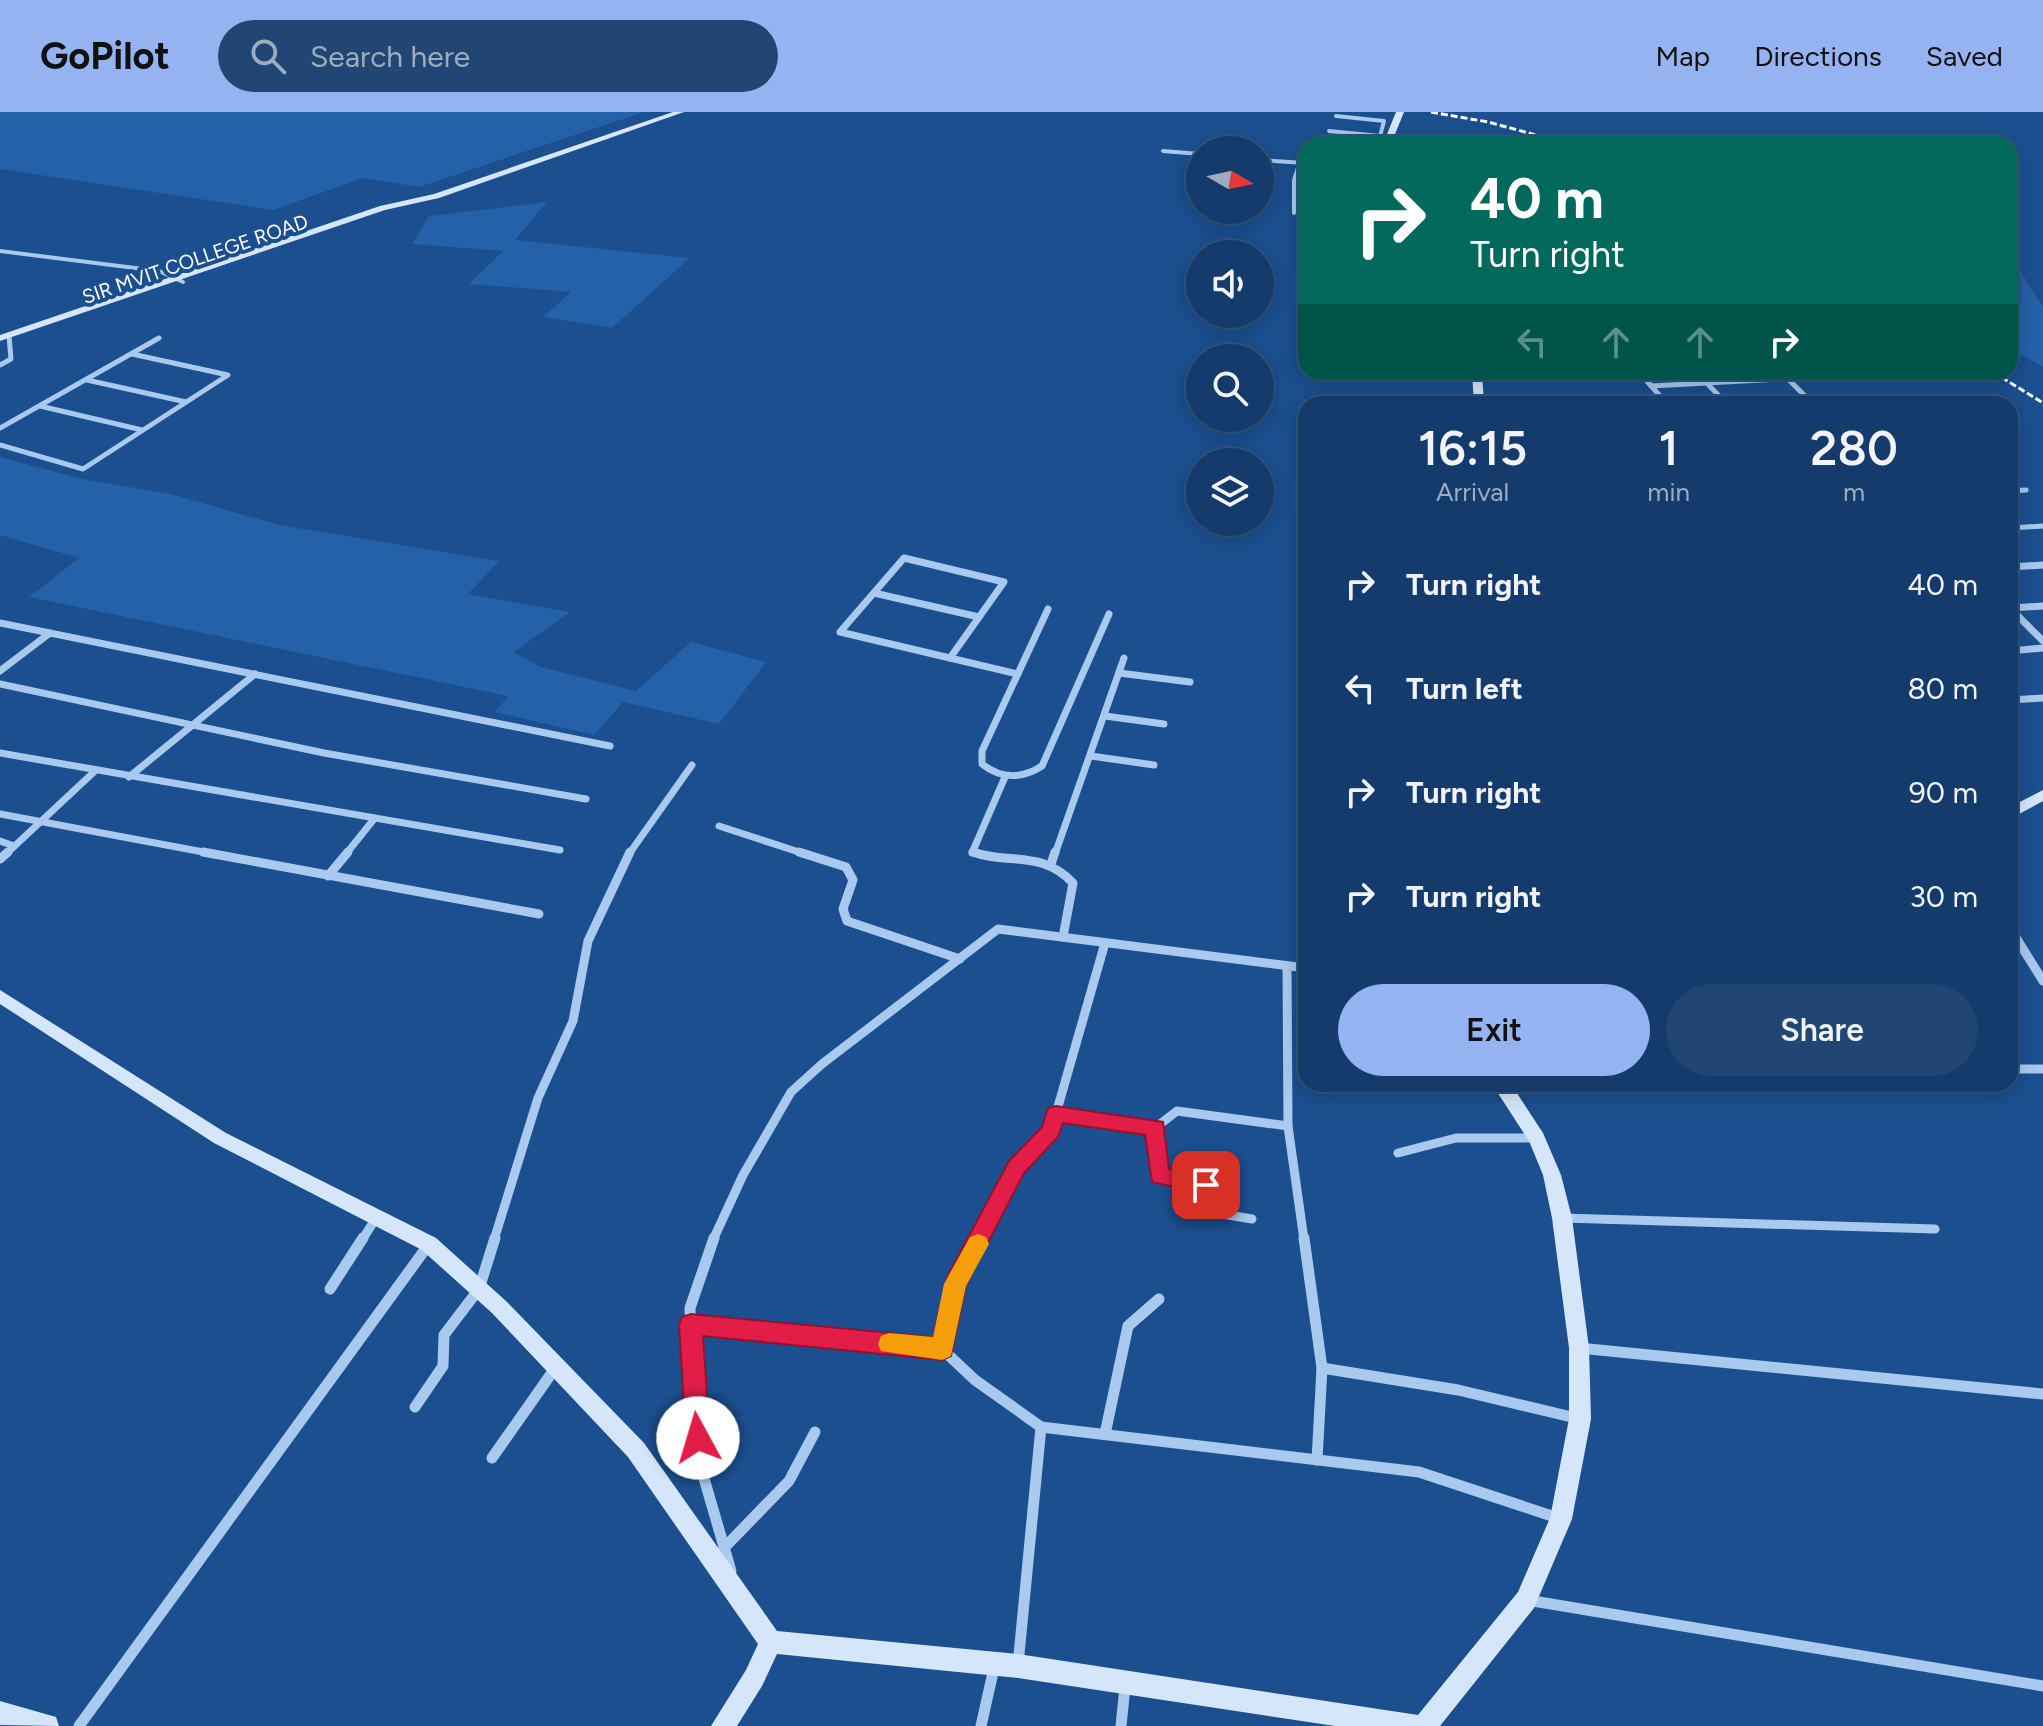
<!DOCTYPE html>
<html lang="en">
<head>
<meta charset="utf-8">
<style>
  body { margin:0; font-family:Figtree,sans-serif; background:#214673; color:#f1f3f6; height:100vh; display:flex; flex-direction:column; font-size:30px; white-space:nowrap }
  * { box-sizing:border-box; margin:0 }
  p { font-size:26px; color:#9dadc1 }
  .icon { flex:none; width:44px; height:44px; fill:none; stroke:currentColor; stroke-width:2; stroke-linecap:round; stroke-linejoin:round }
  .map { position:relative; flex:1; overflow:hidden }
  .panel { position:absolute; left:1298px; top:284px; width:720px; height:696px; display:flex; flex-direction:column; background:#143b6b; border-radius:24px; box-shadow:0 4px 20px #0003,0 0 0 2px #33557e }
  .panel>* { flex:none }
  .banner { position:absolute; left:1298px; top:24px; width:720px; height:244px; border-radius:24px; box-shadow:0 4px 20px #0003,0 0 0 2px #33557e; background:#00695c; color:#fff; overflow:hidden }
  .needle { width:52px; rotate:99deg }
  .buttons { position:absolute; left:1186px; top:24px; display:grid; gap:16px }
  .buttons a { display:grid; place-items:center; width:88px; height:88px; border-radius:50%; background:#143b6b; box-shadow:0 4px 20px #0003,0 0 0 2px #33557e; font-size:40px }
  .pin { position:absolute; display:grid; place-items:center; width:68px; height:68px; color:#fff; margin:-34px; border-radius:16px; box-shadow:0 4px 12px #0006 }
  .me { position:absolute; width:88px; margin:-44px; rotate:354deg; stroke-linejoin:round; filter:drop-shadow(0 0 6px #0008) }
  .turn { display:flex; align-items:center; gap:28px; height:168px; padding:0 40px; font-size:36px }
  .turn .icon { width:104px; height:104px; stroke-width:2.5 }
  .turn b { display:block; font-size:56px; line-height:68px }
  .lanes { display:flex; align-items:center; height:76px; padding:0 40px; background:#0003; justify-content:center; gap:40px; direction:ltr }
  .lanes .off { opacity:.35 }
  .eta { display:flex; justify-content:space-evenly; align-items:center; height:136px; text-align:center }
  .eta b { font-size:48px; font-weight:600; line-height:56px }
  .action { display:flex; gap:16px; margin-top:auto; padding:16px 40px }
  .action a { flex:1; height:92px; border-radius:48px; background:#95b2f1; color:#111; font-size:32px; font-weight:600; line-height:92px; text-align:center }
  .action a+a { background:#214673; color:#f1f3f6 }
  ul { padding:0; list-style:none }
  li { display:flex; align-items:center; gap:24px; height:104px; padding:0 40px }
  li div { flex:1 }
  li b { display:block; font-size:30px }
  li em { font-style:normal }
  header { display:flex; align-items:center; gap:48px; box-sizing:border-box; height:112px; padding:0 40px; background:#95b2f1; color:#111 }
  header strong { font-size:38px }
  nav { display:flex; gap:44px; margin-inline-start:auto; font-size:28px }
  .search { width:560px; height:72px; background:#214673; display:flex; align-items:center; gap:20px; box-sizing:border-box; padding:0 28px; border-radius:44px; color:#9dadc1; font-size:30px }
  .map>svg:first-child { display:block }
</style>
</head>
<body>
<header>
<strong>GoPilot</strong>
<div class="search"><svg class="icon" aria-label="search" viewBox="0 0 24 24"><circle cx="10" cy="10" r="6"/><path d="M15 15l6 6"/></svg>Search here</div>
<nav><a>Map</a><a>Directions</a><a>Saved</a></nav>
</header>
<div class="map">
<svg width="2043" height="1614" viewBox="0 0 2043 1614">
  <rect width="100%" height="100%" fill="#1b4f8f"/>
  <g fill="#2461a8">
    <polygon points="0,0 644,0 419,75 363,66 273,98 0,57"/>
    <polygon points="547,90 515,128 690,146 612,216 543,205 571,180 469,172 503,139 412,132 429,104"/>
    <polygon points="2010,143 2043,195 2043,255 2010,236"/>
    <polygon points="0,345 82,367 171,382 279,413 499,449 468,482 570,500 514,540 541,555 636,579 691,530 766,550 719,612 623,590 594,623 495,600 508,584 29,485 79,446 0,423"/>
  </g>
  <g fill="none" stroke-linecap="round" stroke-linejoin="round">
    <g stroke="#a9c9ee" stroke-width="4">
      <polyline points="1336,4 1384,9 1378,32"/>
      <polyline points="1329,19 1380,24"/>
      <polyline points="1163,39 1200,42"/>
      <polyline points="1260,48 1305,51"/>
      <polyline points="1294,101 1294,68 1300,50"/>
      <polyline points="0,139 159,159 183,170"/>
    </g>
    <g stroke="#a9c9ee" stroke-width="5">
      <polyline points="0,253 11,247 9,224"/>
      <polyline points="1639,260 1667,292"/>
      <polyline points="1696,260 1727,292"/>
      <polyline points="1781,260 1813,292"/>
      <polyline points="87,268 186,290"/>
      <polyline points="1651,274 1855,263"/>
      <polyline points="1855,292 1891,291"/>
      <polyline points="40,294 142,318"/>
      <polyline points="0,316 159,226"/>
      <polyline points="0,333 83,357 228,263 132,242"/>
      <polyline points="2010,379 2026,378"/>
      <polyline points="2010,416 2043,414"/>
    </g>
    <g stroke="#a9c9ee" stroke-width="7">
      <polygon points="904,446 1004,470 950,546 840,520"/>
      <polyline points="2010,455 2043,453"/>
      <polyline points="874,481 979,505"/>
      <polyline points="2010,496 2043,529"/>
      <polyline points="2010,496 2043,494"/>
      <path d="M 1048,497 L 982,639 L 982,652 C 1001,667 1022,667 1042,654 L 1109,502"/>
      <polyline points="0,511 610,634"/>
      <polyline points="2010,539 2043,536"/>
      <polyline points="950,546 1018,562"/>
      <polyline points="0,559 50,521"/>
      <polyline points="1119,561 1190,570"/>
      <polyline points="0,572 324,641 586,687"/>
      <polyline points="2010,588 2043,586"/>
      <polyline points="1105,604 1164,612"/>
      <polyline points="0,641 560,738"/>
      <polyline points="1091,644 1154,653"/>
      <polyline points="129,665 255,562"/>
      <polyline points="0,702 214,742"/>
      <polyline points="719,714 805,742"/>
      <polyline points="0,729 14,734"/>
      <polyline points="6,742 95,659"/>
      <polyline points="346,742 374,707"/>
      <polyline points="629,742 692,653"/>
      <polyline points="980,742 972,741 1005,665"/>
      <polyline points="1055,742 1124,546"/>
    </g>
    <g stroke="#a9c9ee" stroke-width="9">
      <polyline points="203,740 539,802"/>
      <polyline points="799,740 846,755 853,768 843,797 847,809 960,847"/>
      <path d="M 973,740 C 1007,753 1041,737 1073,771 L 1063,825"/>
      <polyline points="0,747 8,740"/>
      <polyline points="1051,752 1055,740"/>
      <polyline points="328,764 348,740"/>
      <polyline points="2010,816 2043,869"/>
      <polyline points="2010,957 2043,957"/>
      <polyline points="1056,1002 1155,1016 1177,999 1288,1014 1287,854"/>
      <polyline points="1288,1014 1304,1128"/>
      <polyline points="1155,1016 1159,1063 1206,1073 1204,1099 1252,1107"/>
      <polyline points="1398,1041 1456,1026 1536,1026"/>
      <polyline points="1563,1106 1935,1117"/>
      <polyline points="362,1128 376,1106"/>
      <polyline points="494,1128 538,986 573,909 588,829 630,740"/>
      <polyline points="713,1128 743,1063 791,980 822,952 998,817 1306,856"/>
      <polyline points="978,1128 1016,1055 1051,1019 1105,831"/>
    </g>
    <g stroke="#a9c9ee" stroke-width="11">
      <polyline points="714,1126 690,1196 694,1297 701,1356 731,1459"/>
      <polyline points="979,1126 955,1172 942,1237 975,1268 1041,1315 1018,1553"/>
      <polyline points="1304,1126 1322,1256"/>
      <polyline points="330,1177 363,1126"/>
      <polyline points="691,1213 942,1237"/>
      <polyline points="1579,1236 2043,1282"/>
      <polyline points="415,1295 443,1254 444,1223 479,1177 495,1126"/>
      <polyline points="1041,1315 1419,1360 1558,1406"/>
      <polyline points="1105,1322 1128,1214 1159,1187"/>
      <polyline points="492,1346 556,1255"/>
      <polyline points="1317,1348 1322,1256 1458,1278 1580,1307"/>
      <polyline points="724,1436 789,1369 815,1320"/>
      <polyline points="1527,1488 2043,1574"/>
      <polyline points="79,1614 429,1132"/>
      <polyline points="981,1614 994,1556"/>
      <polyline points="1121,1614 1125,1575"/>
    </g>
    <g fill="#d6e6fa" fill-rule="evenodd">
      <polygon points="673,0 684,0 439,86 385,98 0,229 0,223 380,94 434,82"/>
      <polygon points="1396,0 1404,0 1391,32 1383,32"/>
      <polygon points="1472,260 1482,260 1484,292 1474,292"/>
      <polygon points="2043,678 2043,689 2010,707 2010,695"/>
      <polygon points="0,878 226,1021 436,1126 506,1189 644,1331 777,1519 1018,1542 1418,1603 1518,1480 1550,1406 1569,1307 1569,1236 1552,1106 1543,1063 1529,1029 1492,972 1511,972 1543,1021 1561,1063 1572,1106 1589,1236 1591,1307 1572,1407 1534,1496 1440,1614 1335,1614 1018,1566 777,1542 762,1574 737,1614 711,1614 746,1558 758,1532 628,1345 492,1201 422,1138 214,1031 0,892"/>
      <polygon points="0,1589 56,1605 59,1614 0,1613"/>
    </g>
    <g stroke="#fff" stroke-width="3" stroke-dasharray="7 3" stroke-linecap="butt">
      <polyline points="1431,0 1488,10 1569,32"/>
      <polyline points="1993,260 2043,291"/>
    </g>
  </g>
  <polygon fill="#e11d48" stroke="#92132f" stroke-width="2" points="1056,994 1163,1010 1169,1057 1214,1067 1217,1073 1214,1080 1206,1082 1152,1070 1145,1023 1063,1011 1058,1025 1024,1061 966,1173 951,1244 942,1248 703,1224 710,1326 706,1334 698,1338 689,1334 686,1326 679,1213 682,1205 691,1202 933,1225 947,1165 1009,1049 1042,1015 1048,996"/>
  <polygon fill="#f59e0b" points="978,1122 986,1125 989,1132 966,1174 951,1244 942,1248 881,1239 878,1232 881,1224 889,1221 933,1225 944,1172 970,1125"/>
  <g text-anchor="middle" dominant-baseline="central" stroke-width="8" stroke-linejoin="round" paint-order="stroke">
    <g font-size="20" fill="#fff" stroke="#1b4f8f">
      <text transform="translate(195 147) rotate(-19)">SIR MVIT COLLEGE ROAD</text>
    </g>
  </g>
</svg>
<div class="buttons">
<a><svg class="needle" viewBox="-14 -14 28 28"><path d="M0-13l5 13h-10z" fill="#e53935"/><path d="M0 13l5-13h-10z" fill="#9dadc1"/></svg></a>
<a><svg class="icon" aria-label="sound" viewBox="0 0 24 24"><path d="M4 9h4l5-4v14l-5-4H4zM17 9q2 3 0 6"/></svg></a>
<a><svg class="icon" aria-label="search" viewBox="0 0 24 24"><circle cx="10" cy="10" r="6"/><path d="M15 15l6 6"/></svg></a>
<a><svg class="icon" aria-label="layers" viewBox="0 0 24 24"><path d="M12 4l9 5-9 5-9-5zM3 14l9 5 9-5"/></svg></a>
</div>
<div class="pin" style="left:1206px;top:1073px;background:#d93025"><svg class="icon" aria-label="arrive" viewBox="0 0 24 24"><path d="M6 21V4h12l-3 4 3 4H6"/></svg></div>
<svg class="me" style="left:698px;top:1326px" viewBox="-20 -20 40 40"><circle r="19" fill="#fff"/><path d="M0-13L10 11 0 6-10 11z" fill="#e11d48"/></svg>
<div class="banner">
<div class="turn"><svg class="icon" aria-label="right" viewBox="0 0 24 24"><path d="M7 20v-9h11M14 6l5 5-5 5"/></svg><div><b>40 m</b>Turn right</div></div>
<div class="lanes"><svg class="icon off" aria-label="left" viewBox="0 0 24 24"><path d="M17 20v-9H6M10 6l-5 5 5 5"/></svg><svg class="icon off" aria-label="ahead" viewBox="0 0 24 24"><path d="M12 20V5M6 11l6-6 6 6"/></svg><svg class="icon off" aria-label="ahead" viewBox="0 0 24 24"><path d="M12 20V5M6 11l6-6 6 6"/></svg><svg class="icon" aria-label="right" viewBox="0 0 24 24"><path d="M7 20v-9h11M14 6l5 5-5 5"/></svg></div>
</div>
<section class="panel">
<div class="eta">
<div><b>16:15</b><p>Arrival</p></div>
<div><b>1</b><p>min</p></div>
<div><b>280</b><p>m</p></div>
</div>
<ul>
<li><svg class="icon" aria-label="right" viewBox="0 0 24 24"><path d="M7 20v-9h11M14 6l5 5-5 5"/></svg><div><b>Turn right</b></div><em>40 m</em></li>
<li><svg class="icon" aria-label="left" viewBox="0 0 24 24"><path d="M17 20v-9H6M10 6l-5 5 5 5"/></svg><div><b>Turn left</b></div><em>80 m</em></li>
<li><svg class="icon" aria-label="right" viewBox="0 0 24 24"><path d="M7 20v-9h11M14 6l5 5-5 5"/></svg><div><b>Turn right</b></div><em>90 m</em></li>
<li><svg class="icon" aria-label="right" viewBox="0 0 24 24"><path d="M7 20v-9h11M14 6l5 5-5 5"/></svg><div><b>Turn right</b></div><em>30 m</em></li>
</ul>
<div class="action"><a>Exit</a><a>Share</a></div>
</section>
</div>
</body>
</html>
